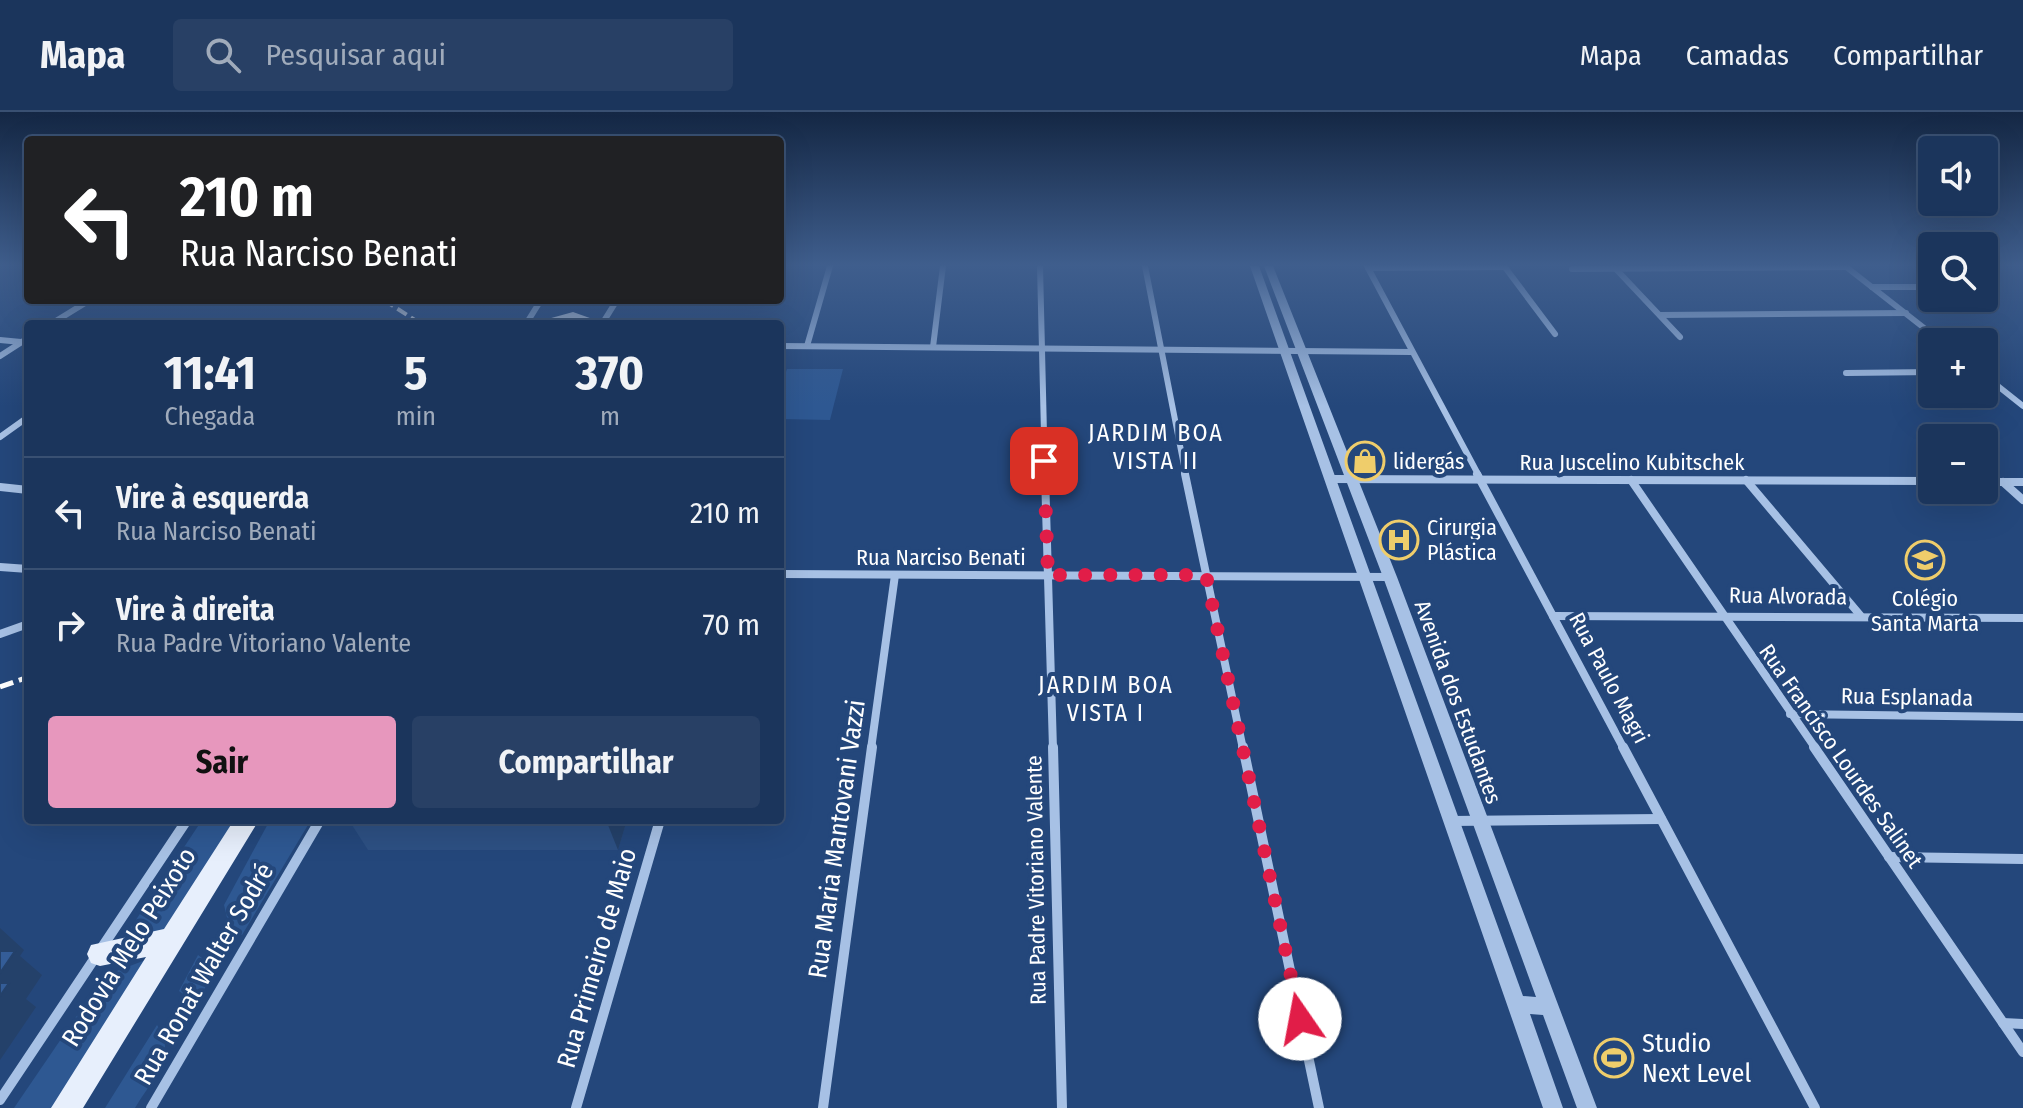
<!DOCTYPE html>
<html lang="pt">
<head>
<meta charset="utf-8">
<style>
  body { margin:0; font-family:"Fira Sans Condensed",sans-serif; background:#284065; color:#f1f3f6; height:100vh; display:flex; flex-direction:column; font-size:30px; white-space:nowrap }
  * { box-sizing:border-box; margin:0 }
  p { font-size:26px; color:#a0abbb }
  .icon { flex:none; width:44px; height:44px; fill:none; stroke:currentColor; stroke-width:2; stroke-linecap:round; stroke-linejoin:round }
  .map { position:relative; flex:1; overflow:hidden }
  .side { position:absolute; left:24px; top:208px; width:760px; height:504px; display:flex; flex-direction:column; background:#1b355c; border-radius:8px; box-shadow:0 8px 32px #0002,0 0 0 2px #395072 }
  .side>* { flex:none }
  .top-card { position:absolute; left:24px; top:24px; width:760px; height:168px; border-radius:8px; box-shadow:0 8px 32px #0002,0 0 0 2px #395072; background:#202124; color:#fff; overflow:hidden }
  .buttons { position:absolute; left:1918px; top:24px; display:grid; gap:16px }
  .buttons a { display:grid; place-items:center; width:80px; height:80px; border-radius:8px; background:#1b355c; box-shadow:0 8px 32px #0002,0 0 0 2px #395072; font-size:40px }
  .pin { position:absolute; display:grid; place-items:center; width:68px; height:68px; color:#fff; margin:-34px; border-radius:16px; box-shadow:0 4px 12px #0006 }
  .me { position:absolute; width:88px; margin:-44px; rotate:348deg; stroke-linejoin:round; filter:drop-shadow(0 0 6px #0008) }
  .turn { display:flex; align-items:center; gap:28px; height:168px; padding:0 24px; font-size:36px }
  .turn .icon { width:104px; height:104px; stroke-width:2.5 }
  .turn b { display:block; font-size:56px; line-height:68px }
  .eta { display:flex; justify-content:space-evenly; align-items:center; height:136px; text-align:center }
  .eta b { font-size:48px; font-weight:700; line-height:56px }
  .primary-button { display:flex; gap:16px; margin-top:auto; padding:16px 24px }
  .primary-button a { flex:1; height:92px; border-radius:8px; background:#e797bd; color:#111; font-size:32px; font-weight:700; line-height:92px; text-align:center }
  .primary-button a+a { background:#284065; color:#f1f3f6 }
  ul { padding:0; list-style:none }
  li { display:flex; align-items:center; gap:24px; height:112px; padding:0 24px; border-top:2px solid #395072 }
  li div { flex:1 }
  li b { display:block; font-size:30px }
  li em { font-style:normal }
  header { display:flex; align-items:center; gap:48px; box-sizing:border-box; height:112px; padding:0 40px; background:#1b355c; border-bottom:2px solid #395072 }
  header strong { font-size:38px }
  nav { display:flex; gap:44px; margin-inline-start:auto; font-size:28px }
  .search { width:560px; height:72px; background:#284065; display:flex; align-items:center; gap:20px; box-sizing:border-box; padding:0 28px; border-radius:8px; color:#a0abbb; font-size:30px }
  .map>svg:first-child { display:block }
</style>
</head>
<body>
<header>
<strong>Mapa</strong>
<div class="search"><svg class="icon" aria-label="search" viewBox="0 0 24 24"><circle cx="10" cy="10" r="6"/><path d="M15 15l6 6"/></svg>Pesquisar aqui</div>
<nav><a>Mapa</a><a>Camadas</a><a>Compartilhar</a></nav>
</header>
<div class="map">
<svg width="2023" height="996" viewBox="0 0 2023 996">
  <rect width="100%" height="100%" fill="#24477b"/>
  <g fill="#2e5892">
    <polygon points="787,257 843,257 830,308 780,307 780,277"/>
    <polygon points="202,708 237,708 167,817 120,832"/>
    <polygon points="270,708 311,708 242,823 230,818 224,793"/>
    <polygon points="198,843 215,856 197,892 179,879"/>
    <polygon points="148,847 54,996 14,996 104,864"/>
    <path d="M 157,913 C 179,942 151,969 135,996 L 105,996 Z"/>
  </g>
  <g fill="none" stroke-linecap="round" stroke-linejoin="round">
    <g stroke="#a7c1e5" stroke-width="6">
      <polyline points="1040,154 1045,364"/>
      <polyline points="1145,154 1186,364"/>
      <polyline points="1367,154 1479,364"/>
      <polyline points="1504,154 1555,222"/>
      <polyline points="1845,154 1942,230"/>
      <polyline points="1614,155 1680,225"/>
      <polyline points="1368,156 1505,155"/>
      <polyline points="1572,157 1846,155"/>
      <polyline points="1872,175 1918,175"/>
      <polyline points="1660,203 1906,201"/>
      <polyline points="51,212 90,188"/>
      <polyline points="526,212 541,188"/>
      <polyline points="602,212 617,188"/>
      <polyline points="0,228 21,230"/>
      <polyline points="780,234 1412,240"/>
      <polyline points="807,234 830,154"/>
      <polyline points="933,235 943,154"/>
      <polyline points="0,244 28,226"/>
      <polyline points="1846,261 1932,260"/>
      <polyline points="1984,263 2023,294"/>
      <polyline points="0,325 28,305"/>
    </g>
    <g stroke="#a7c1e5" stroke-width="8">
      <polyline points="1045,362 1053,637"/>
      <polyline points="1185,362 1243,637"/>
      <polyline points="1477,362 1624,637"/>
      <polyline points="1332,367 1932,369"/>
      <polyline points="1631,368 1816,637"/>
      <polyline points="1746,368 1860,503"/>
      <polyline points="1984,370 2023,370"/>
      <polyline points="2003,370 2023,388"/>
      <polyline points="0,375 28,378"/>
      <polyline points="0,455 28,457"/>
      <polyline points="780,462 1390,465"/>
      <polyline points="1553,504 2023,506"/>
      <polyline points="0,522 28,512"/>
      <polyline points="1790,602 2023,605"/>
      <polyline points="871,637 895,463"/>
    </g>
    <g stroke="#a7c1e5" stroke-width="10">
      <polyline points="1053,635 1062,996"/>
      <polyline points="1243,635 1319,996"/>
      <polyline points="1623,635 1815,996"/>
      <polyline points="1814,635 2023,940"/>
      <polyline points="1451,709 1661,707"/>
      <polyline points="1889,745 2023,747"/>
      <polyline points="2003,911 2023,912"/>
      <polyline points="0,988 187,708"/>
      <polyline points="151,996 320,708"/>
      <polyline points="576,996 660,708"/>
      <polyline points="823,996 872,635"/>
    </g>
    <polygon fill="#a7c1e5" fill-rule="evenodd" points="1250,154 1259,154 1523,884 1536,885 1383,465 1264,154 1273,154 1397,465 1597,996 1577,996 1543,903 1530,902 1563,996 1543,996"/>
    <g fill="#e7effc" fill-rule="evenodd">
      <polygon points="573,200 601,210 585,212 573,208 550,212 544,208"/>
      <polygon points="234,708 259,708 83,996 51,996 146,845 100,854 91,851 87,842 91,833 164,817"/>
    </g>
    <polyline stroke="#fff" stroke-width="4" stroke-dasharray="11 5" stroke-linecap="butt" points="384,188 421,212"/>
    <polyline stroke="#fff" stroke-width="5" stroke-dasharray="14 6" stroke-linecap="butt" points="0,575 28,565"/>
  </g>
  <polygon fill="#2d5083" points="627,708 618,738 368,738 352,713"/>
  <g fill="#24416a">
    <polygon points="610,708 627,708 618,738 608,713"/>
    <polygon points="0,816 24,838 20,844 42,863 26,887 36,895 0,948"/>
  </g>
  <g fill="#345d98" stroke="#24416a" stroke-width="2">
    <polygon points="355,708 610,708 608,713 352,713"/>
    <polygon points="0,839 15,839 0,861"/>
    <polygon points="0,871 9,871 0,884"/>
  </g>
  <linearGradient id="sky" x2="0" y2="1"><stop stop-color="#142744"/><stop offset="0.52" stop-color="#3f5e8d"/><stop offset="1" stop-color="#3f5e8d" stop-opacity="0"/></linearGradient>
  <rect width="2023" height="294" fill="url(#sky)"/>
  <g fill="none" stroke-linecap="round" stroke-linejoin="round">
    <polyline stroke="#e11d48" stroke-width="14" stroke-dasharray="0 25.2" points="1044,349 1048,463 1206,463 1300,907"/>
  </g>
  <defs>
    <g id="shop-ring" transform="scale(2)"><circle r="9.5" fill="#24477b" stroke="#efcd6b" stroke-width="1.5"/><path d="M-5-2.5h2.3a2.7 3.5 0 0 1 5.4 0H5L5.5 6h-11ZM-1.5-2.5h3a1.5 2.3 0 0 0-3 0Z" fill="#efcd6b"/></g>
    <g id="hospital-ring" transform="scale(2)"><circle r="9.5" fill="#24477b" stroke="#efcd6b" stroke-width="1.5"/><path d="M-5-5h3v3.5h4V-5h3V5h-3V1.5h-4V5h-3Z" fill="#efcd6b"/></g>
    <g id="school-ring" transform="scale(2)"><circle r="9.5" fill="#24477b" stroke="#efcd6b" stroke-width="1.5"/><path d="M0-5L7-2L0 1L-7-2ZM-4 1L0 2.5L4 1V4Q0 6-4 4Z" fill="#efcd6b"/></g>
    <g id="stadium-ring" transform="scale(2)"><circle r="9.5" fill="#24477b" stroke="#efcd6b" stroke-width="1.5"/><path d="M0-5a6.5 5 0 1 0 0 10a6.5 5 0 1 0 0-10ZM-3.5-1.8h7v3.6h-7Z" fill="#efcd6b"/></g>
  </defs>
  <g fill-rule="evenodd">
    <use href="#shop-ring" x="1365" y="349"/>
    <use href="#hospital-ring" x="1399" y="428"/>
    <use href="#school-ring" x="1925" y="448"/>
    <use href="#stadium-ring" x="1614" y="946"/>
  </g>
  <g text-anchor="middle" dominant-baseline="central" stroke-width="8" stroke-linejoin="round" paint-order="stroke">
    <g font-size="22" fill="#fff" stroke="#24477b" text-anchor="start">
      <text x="1393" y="349">lidergás</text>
      <text x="1427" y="415">Cirurgia<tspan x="1427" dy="25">Plástica</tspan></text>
      <text x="1925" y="486" text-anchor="middle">Colégio<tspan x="1925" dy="25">Santa Marta</tspan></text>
    </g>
    <g font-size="22" fill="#fff" stroke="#24477b">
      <text x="1632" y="350">Rua Juscelino Kubitschek</text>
      <text x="941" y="445">Rua Narciso Benati</text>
      <text transform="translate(1788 484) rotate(1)">Rua Alvorada</text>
      <text transform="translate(1609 566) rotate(62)">Rua Paulo Magri</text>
      <text transform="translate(1907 585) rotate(1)">Rua Esplanada</text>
      <text transform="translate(1458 590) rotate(70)">Avenida dos Estudantes</text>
      <text transform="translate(1841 644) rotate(55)">Rua Francisco Lourdes Salinet</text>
      <text transform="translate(1036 768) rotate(-91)">Rua Padre Vitoriano Valente</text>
    </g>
    <g font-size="24" letter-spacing="2" fill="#fff" stroke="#24477b">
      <text x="1156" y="321">JARDIM BOA<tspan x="1156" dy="28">VISTA II</tspan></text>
      <text x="1106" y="573">JARDIM BOA<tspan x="1106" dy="28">VISTA I</tspan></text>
    </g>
    <g font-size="26" fill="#fff" stroke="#24477b">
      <text transform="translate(837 727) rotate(-82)">Rua Maria Mantovani Vazzi</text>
      <text transform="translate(129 835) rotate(-58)">Rodovia Melo Peixoto</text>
      <text transform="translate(597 846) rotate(-74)">Rua Primeiro de Maio</text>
      <text transform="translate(204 862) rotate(-60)">Rua Ronat Walter Sodré</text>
    </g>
    <g font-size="26" fill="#fff" stroke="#24477b" text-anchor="start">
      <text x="1642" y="931">Studio<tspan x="1642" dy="30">Next Level</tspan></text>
    </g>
  </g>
</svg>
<div class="buttons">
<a><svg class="icon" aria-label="sound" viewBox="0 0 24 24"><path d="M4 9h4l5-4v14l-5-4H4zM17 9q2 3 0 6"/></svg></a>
<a><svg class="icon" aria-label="search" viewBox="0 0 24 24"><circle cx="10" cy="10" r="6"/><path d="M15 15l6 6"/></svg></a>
<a>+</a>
<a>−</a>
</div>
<div class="pin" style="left:1044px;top:349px;background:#d93025"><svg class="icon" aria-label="arrive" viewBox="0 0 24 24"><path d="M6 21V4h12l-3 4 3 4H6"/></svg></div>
<svg class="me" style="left:1300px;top:907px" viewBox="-20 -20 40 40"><circle r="19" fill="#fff"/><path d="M0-13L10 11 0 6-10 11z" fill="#e11d48"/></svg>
<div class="top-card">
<div class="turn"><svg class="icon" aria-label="left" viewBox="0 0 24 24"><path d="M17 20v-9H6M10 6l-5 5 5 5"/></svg><div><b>210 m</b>Rua Narciso Benati</div></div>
</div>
<section class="side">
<div class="eta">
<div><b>11:41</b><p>Chegada</p></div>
<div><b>5</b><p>min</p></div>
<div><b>370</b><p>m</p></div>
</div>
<ul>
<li><svg class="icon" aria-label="left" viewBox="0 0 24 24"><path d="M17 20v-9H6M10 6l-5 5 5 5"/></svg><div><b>Vire à esquerda</b><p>Rua Narciso Benati</p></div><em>210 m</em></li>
<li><svg class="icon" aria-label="right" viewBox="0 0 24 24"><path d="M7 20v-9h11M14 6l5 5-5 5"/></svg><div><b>Vire à direita</b><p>Rua Padre Vitoriano Valente</p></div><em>70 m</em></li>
</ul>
<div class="primary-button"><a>Sair</a><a>Compartilhar</a></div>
</section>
</div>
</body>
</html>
